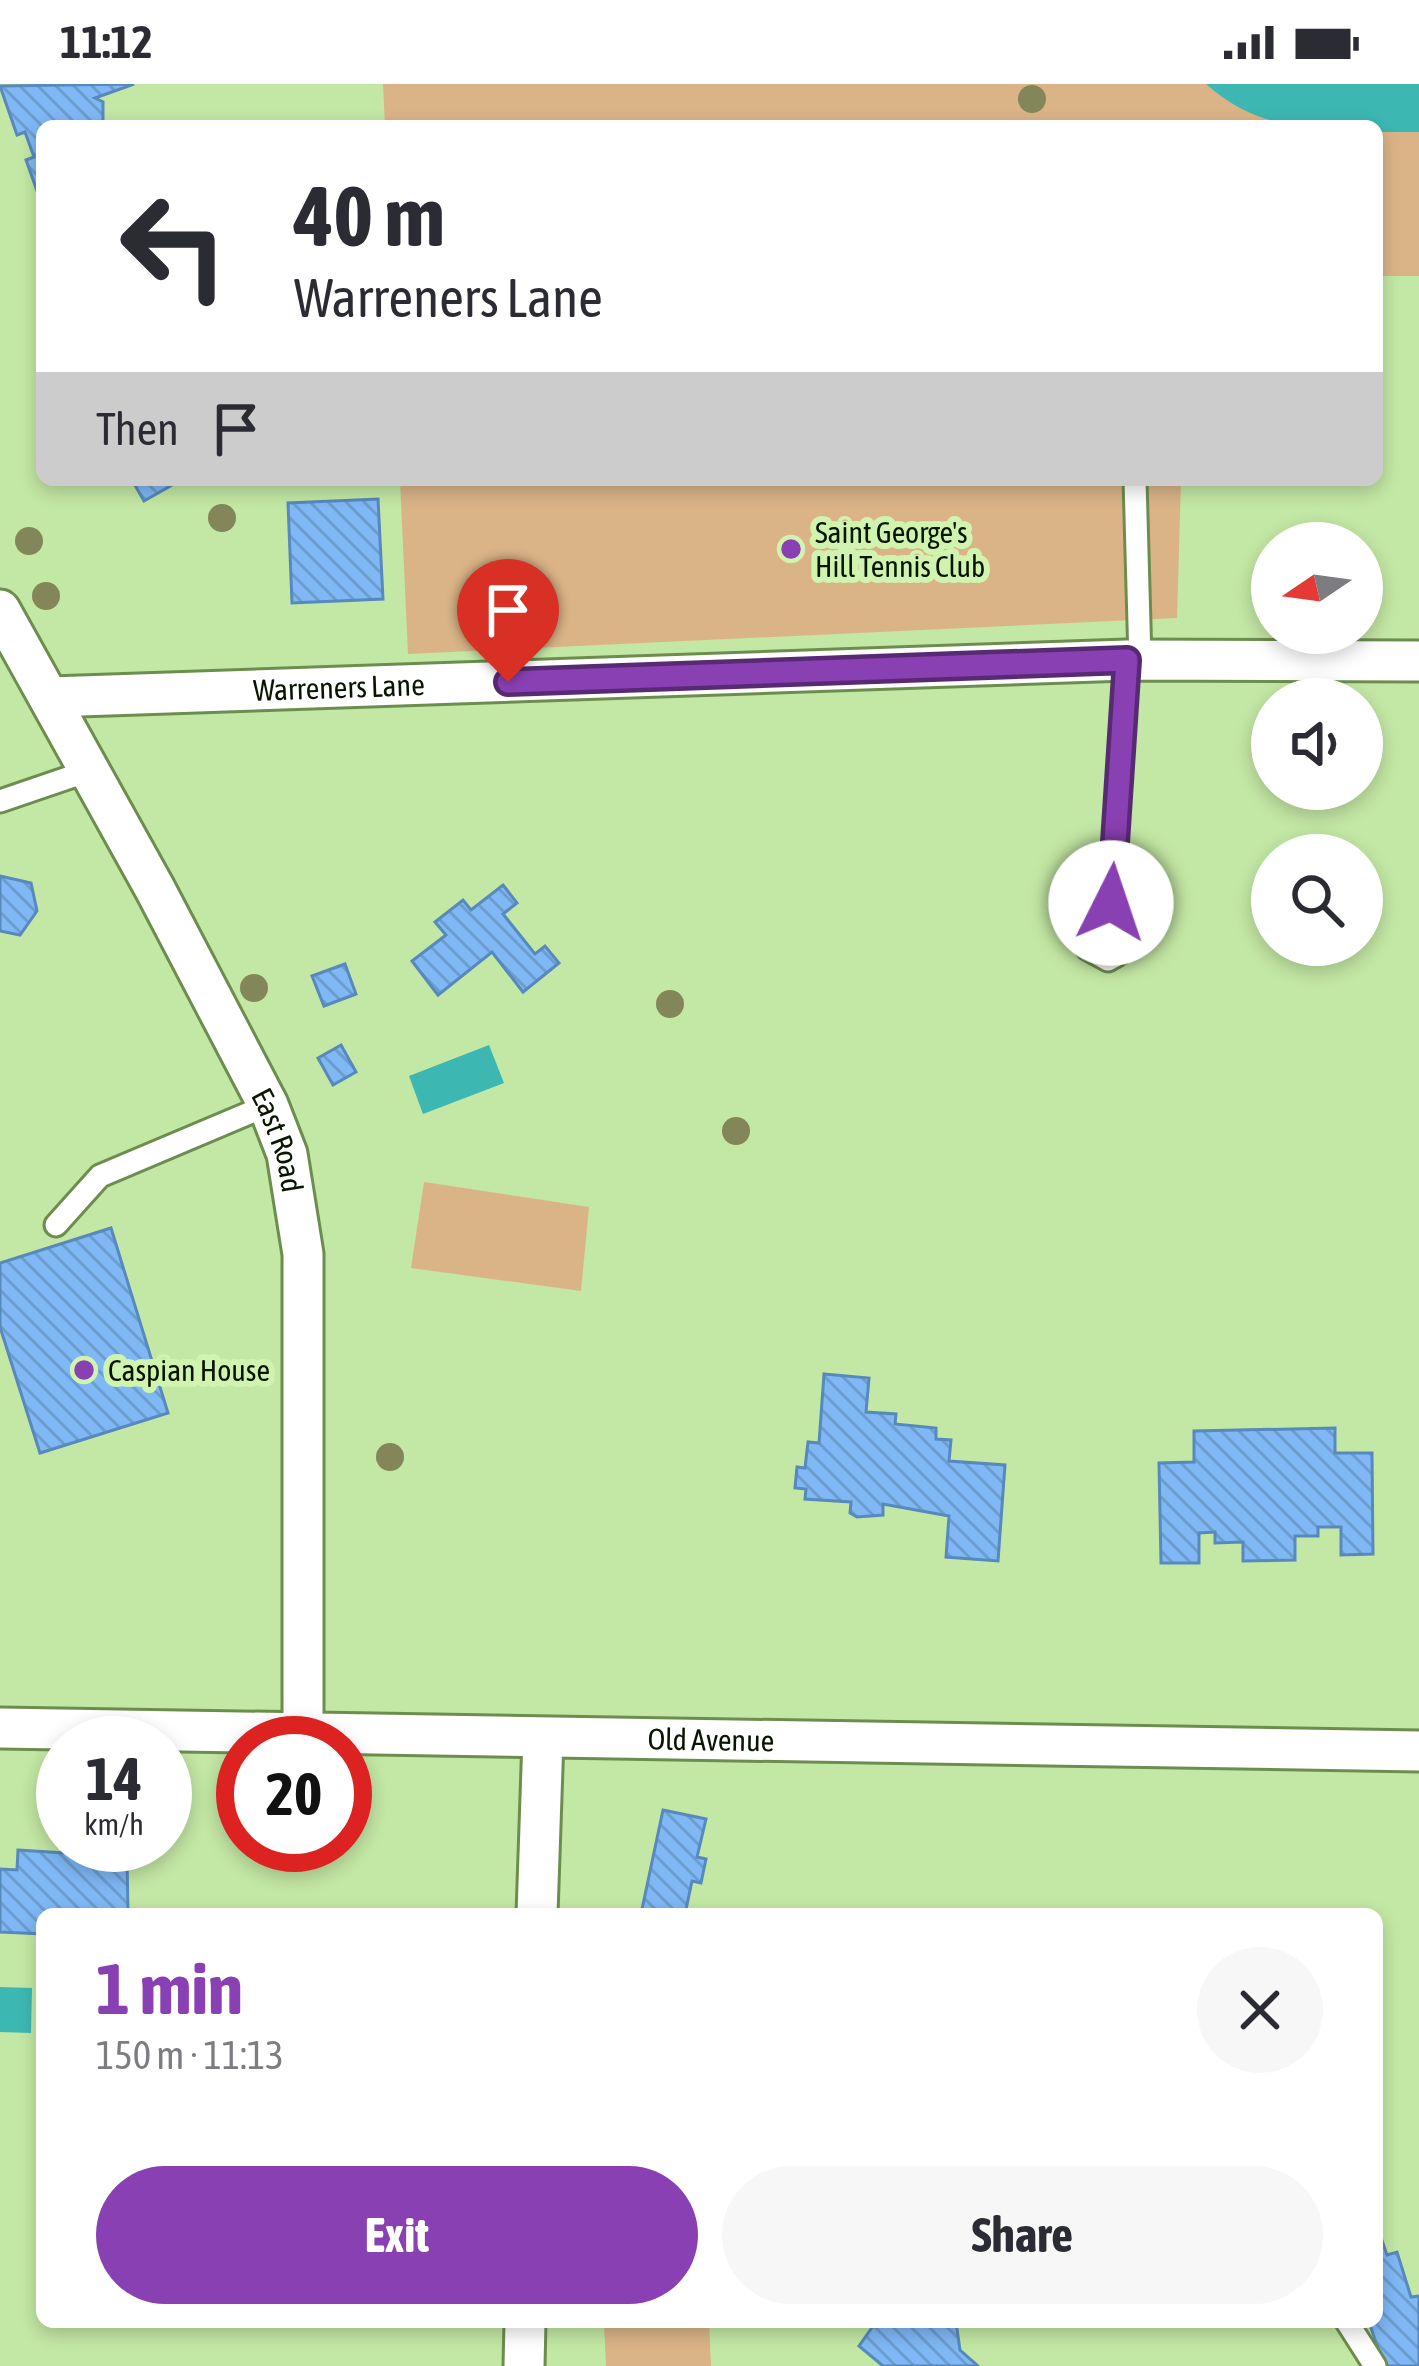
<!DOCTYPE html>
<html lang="en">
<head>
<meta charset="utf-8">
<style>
  body { margin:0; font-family:"Asap Condensed",sans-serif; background:#f7f7f7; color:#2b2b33; height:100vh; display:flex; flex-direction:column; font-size:45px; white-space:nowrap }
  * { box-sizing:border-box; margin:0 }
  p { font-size:39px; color:#7c7c81 }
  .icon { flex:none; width:66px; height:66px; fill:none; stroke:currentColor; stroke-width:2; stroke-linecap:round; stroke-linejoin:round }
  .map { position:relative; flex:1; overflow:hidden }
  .details { position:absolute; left:36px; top:1824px; width:1347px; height:420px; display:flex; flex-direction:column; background:#fff; border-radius:18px; box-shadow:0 6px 18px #0003 }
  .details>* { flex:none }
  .hud { position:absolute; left:36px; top:36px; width:1347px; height:366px; border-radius:18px; box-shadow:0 6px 18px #0003; background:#fff; color:#2b2b33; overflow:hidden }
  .needle { width:78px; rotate:257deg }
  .tools { position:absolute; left:1251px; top:438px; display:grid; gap:24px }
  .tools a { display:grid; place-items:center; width:132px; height:132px; border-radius:50%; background:#fff; box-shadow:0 6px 18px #0003; font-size:60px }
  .speed { position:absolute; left:36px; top:1632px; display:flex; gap:24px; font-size:60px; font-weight:700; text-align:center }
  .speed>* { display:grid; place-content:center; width:156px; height:156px; border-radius:50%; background:#fff; box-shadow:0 6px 18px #0003; line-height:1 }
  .speed small { font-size:30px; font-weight:400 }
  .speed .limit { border:18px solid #d22; background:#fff; color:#111 }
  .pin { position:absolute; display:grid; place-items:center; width:102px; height:102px; color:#fff; margin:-123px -51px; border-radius:50% 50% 50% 0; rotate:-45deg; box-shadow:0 0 12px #0007 }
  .pin .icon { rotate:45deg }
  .me { position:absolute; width:132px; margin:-66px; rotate:4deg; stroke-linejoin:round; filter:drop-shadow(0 0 9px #0008) }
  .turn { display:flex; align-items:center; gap:42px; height:252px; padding:0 60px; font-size:54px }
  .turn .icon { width:156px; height:156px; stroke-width:2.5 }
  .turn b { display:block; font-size:84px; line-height:102px }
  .then { display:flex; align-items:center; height:114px; padding:0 60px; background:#0003; gap:24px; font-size:45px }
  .round { display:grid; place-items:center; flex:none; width:126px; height:126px; border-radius:63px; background:#f7f7f7 }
  .summary { display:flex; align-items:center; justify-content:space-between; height:204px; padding:0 60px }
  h1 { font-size:72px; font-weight:700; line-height:90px; color:#8940b2 }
  .button { display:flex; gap:24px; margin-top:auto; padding:24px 60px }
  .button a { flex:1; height:138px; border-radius:72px; background:#8940b2; color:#fff; font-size:48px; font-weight:700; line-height:138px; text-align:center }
  .button a+a { background:#f7f7f7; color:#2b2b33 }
  .status { display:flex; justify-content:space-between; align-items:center; height:84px; padding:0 60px; background:#fff; direction:ltr }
  .status svg { height:33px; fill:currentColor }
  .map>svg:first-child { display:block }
</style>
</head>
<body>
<div class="status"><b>11:12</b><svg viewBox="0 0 49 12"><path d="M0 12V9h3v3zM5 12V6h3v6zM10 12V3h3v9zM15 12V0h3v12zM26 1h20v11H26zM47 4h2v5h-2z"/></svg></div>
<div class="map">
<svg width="1419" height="2282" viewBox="0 0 1419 2282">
  <defs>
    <pattern id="building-back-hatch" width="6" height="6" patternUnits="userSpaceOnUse" patternTransform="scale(3)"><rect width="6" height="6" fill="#7fb8f5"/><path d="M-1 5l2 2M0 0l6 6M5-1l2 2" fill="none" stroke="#6c9dd0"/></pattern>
  </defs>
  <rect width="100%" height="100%" fill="#c3e7a4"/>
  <g fill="#dab487">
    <polygon points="383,0 1419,0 1419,192 1377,192 1377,42 385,42"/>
    <polygon points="400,396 1181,396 1177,534 408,570"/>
    <polygon points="424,1098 589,1123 581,1207 411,1184"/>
    <polygon points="604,2238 709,2238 711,2282 606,2282"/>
  </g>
  <g fill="#3db7b2">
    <path d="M 1206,0 L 1419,0 L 1419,48 L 1377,48 L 1377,42 C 1306,42 1262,49 1206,0 Z"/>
    <polygon points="489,961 504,999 423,1030 409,992"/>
    <polygon points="0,1903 32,1904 31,1949 0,1948"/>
  </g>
  <g fill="url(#building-back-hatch)" stroke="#5789bd" stroke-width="3">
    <polygon points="134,0 95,14 103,18 103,37 42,42 42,121 26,76 34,73 25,48 17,51 0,2"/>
    <polygon points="132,396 181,396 144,417"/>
    <polygon points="378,415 383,515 292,519 288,419"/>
    <polygon points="0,792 31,799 37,827 20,851 0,847"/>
    <polygon points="503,801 517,819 503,830 535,870 545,862 559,879 523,908 492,868 438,911 412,877 446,851 435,838 463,816 471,826"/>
    <polygon points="345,880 356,910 324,922 312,892"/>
    <polygon points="341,961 356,988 333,1001 318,974"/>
    <polygon points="111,1144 168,1329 40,1369 0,1243 0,1179"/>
    <polygon points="824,1290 869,1294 866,1328 896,1330 895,1340 936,1344 936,1355 951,1356 949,1377 1005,1381 998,1477 946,1473 949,1432 883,1420 883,1431 857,1433 850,1429 851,1418 805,1415 806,1405 795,1404 797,1383 805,1384 808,1358 819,1359"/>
    <polygon points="1335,1344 1335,1369 1372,1369 1373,1470 1341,1471 1341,1443 1318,1443 1318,1452 1295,1452 1295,1476 1243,1477 1243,1458 1215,1459 1215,1448 1199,1449 1199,1479 1161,1479 1159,1379 1194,1378 1194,1347"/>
    <polygon points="663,1726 706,1735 697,1773 706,1775 701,1799 692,1797 685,1830 641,1830"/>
    <polygon points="18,1766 127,1773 128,1830 42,1830 42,1850 0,1848 0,1785 17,1786"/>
    <polygon points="1377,2142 1387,2171 1397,2168 1411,2213 1419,2212 1419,2282 1384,2282 1369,2238 1377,2238"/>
    <polygon points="876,2238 956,2238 960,2266 978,2282 883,2282 859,2262"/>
  </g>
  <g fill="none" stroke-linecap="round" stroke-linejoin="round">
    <g stroke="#6d8d4e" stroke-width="27">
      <g id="lane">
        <polyline points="1135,396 1140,576"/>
        <polyline points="0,717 91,686"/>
        <path d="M 1111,819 L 1131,832 C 1133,855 1129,866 1108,876 L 1088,865 L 1085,834 L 1111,819 L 1127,576"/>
        <polyline points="56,1141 100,1092 268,1021"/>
        <polyline points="1347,2238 1375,2282"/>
      </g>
    </g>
    <g stroke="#6d8d4e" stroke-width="45">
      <g id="street">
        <path id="s1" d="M 0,526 L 155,805 L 268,1021 L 287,1070 L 303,1170 L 303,1651"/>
        <path id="s2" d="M 51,613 L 1127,576 L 1419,577"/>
        <path id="s3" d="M 0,1644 L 1419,1667"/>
        <polyline points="537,1830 543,1654"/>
        <polyline points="524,2282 525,2238"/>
      </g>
    </g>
    <use href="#lane" stroke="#fff" stroke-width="21"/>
    <use href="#street" stroke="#fff" stroke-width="39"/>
  </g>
  <g fill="#838658">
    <circle cx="1032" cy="15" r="14"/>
    <circle cx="222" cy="434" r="14"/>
    <circle cx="29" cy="457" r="14"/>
    <circle cx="46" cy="512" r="14"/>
    <circle cx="254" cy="904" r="14"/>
    <circle cx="670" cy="920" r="14"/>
    <circle cx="736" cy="1047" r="14"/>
    <circle cx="390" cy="1373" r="14"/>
  </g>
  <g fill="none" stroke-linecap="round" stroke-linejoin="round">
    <g stroke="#592a74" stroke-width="30">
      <polyline id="route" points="508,598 1127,576 1111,819"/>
    </g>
    <use href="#route" stroke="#8940b2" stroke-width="21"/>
  </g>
  <g fill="#8940b2" stroke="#d0f4b0" stroke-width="4.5">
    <circle cx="791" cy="465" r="12"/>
    <circle cx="84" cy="1286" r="12"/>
  </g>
  <g text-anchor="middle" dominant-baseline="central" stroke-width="12" stroke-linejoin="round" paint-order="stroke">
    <g font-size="30" fill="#091500" stroke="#d0f4b0" text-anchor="start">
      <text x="815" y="448">Saint George's<tspan x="815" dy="34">Hill Tennis Club</tspan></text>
      <text x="108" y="1286">Caspian House</text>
    </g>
    <g font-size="30" fill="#091500" stroke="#d0f4b0">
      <text stroke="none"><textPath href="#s2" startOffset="288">Warreners Lane</textPath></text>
      <text stroke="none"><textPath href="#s1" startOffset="600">East Road</textPath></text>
      <text stroke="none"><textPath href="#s3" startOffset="711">Old Avenue</textPath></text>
    </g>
  </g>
</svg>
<div class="tools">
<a><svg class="needle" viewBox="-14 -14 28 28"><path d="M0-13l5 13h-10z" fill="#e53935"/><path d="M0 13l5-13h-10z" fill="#7c7c81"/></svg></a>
<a><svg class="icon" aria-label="sound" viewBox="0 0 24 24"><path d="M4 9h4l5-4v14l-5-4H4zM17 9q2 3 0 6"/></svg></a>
<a><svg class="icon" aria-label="search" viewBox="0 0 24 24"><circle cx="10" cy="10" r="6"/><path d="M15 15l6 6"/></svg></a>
</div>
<div class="speed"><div>14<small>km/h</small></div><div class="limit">20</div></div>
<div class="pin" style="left:508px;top:598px;background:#d93025"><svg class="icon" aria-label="arrive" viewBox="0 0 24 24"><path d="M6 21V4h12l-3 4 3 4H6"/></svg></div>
<svg class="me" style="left:1111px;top:819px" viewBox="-20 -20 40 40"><circle r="19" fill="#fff"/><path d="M0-13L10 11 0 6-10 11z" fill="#8940b2"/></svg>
<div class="hud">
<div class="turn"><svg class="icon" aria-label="left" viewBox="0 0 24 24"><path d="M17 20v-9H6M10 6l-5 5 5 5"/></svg><div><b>40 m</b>Warreners Lane</div></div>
<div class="then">Then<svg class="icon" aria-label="arrive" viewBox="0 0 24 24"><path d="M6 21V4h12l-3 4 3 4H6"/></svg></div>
</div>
<section class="details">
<div class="summary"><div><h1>1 min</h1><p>150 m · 11:13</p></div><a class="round"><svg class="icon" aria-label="close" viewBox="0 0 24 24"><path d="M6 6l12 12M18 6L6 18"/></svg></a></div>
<div class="button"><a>Exit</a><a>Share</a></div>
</section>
</div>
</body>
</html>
